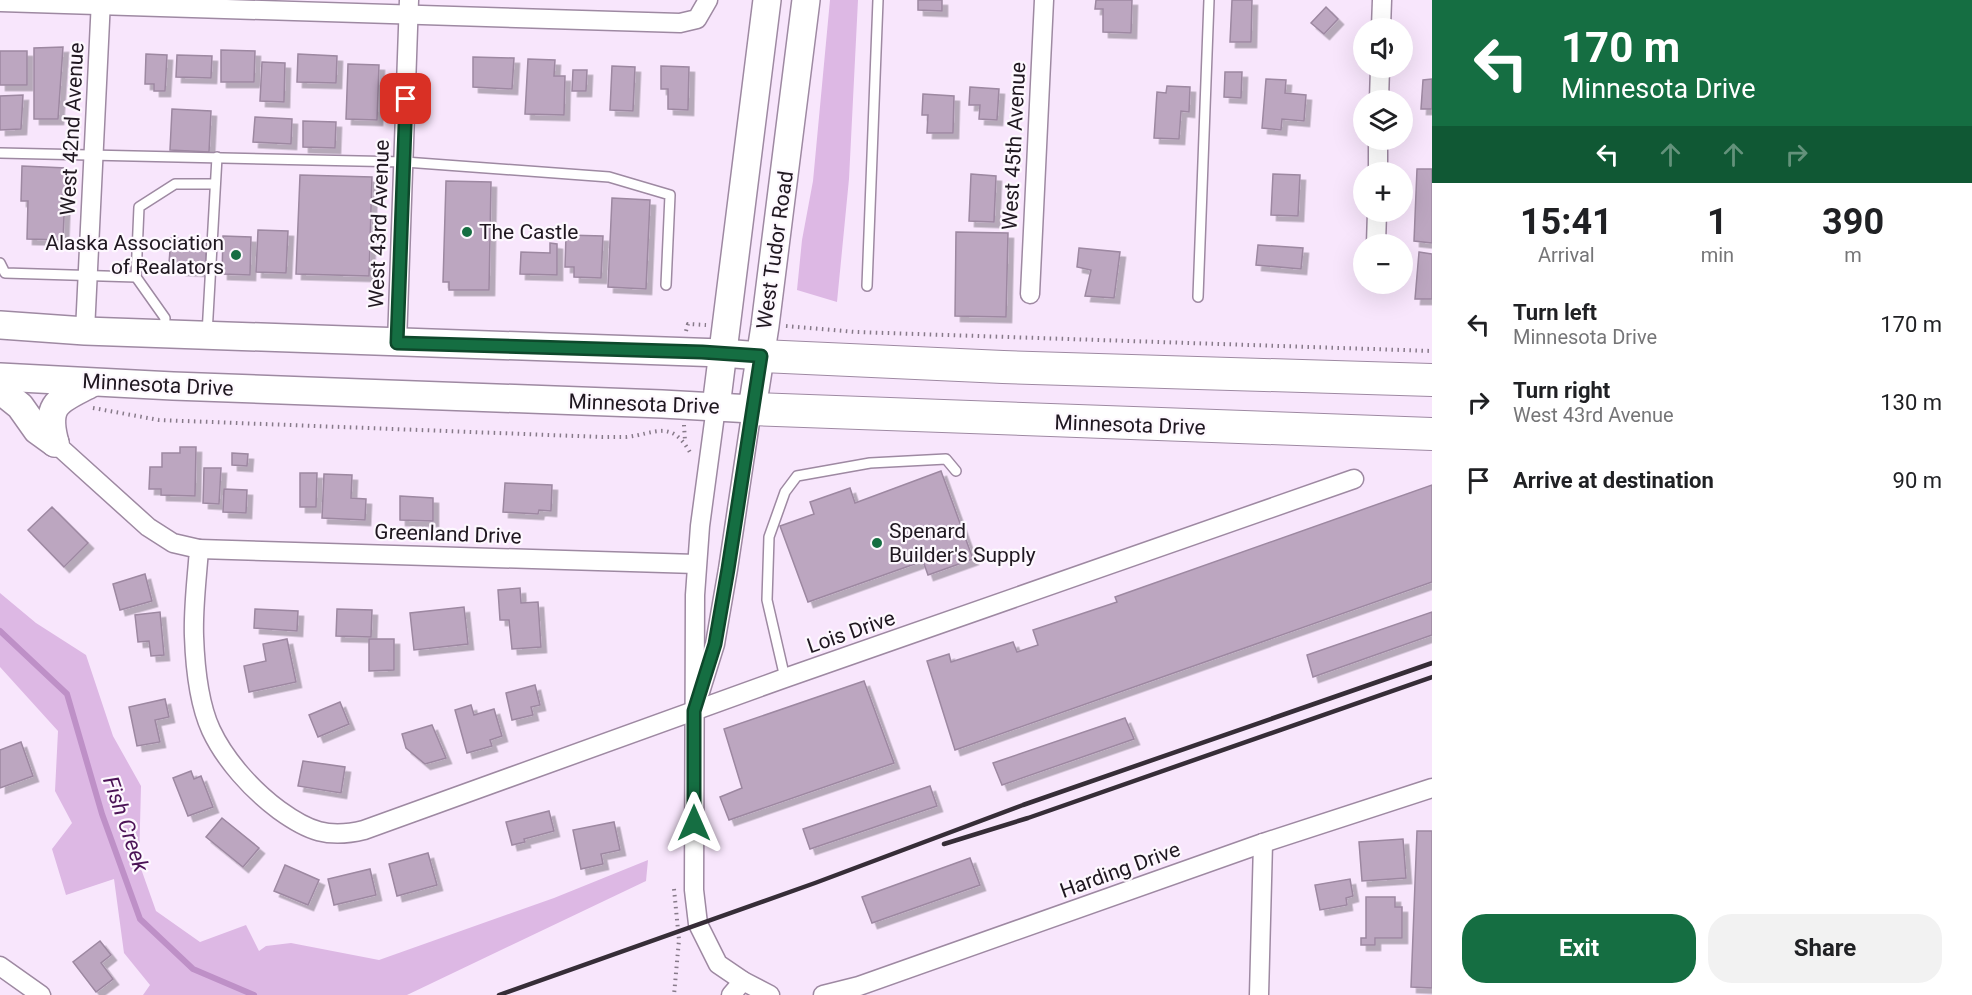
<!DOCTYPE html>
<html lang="en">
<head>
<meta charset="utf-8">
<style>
  body { margin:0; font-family:Roboto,sans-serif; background:#f2f2f2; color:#202124; height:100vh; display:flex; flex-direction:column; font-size:22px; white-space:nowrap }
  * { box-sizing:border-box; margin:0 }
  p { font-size:20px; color:#757577 }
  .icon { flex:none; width:33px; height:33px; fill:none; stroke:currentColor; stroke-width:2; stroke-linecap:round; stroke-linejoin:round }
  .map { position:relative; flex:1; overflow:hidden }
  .panel { display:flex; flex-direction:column; background:#fff; width:540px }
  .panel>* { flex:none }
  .hud { background:#156e42; color:#fff; overflow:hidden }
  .tools { position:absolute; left:1353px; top:18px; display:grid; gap:12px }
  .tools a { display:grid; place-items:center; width:60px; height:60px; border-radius:50%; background:#fff; box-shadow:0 6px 24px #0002; font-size:30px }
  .pin { position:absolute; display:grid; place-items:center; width:51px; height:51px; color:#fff; margin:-26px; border-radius:12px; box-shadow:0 3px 9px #0006 }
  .me { position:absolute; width:66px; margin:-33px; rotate:0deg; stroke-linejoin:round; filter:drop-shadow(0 0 4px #0008) }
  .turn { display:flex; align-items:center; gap:21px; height:126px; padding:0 30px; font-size:27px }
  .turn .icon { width:78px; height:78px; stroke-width:2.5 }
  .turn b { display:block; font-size:42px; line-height:51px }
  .lanes { display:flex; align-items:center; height:57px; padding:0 30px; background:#0003; justify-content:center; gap:30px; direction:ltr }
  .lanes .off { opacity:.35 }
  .eta { display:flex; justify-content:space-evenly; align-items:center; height:102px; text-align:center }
  .eta b { font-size:36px; font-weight:700; line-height:42px }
  .action { display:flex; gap:12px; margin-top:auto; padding:12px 30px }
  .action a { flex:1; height:69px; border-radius:24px; background:#156e42; color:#fff; font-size:24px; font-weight:700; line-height:69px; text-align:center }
  .action a+a { background:#f2f2f2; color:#202124 }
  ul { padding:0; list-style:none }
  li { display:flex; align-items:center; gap:18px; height:78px; padding:0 30px }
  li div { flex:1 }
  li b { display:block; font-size:22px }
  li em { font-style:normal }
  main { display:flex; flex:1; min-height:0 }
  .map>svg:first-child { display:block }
</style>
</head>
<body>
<main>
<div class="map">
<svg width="1432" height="995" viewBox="0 0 1432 995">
  <defs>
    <filter id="shadow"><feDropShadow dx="5.5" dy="5.5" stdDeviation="0" flood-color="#0004"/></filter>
  </defs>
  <rect width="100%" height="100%" fill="#f8e6fc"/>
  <g fill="#ddb8e4">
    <polygon points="830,0 858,0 849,179 837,302 797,290 802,240 813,181"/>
    <polygon points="0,593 36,623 86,655 113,736 141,786 139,863 156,911 200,942 246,925 259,951 266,946 291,943 379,960 554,898 648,860 646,881 407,995 143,995 150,985 124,953 114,879 66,895 52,849 72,823 55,791 58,731 0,667"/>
  </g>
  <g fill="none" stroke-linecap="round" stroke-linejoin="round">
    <polyline stroke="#be90c7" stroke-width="6" points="0,631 67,694 102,814 140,919 193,969 254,995"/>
  </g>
  <g fill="#bca6c0" stroke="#9d88a1" stroke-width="1.5" filter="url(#shadow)">
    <polygon points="918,0 942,0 942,11 918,10"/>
    <polygon points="1096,0 1132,0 1131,33 1103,32 1103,9 1095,9"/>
    <polygon points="1232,0 1252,0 1251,42 1230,42"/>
    <polygon points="1326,7 1338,19 1324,34 1311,23"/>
    <polygon points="63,47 58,119 34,119 34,48"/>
    <polygon points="221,50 255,51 254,82 221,82"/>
    <rect x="0" y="51" width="27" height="34"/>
    <polygon points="146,54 167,55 165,91 154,91 154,84 145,84"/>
    <polygon points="298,54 337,56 336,83 297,82"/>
    <polygon points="177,55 212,56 211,78 176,77"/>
    <polygon points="473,57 514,58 512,89 473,87"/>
    <polygon points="528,59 555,60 554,76 565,76 564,115 525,114"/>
    <polygon points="262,62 285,63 284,102 260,101"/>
    <polygon points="348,64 379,65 377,120 346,119"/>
    <polygon points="612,66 635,67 633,111 610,110"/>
    <polygon points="661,66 689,67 688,110 668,109 668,89 661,89"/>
    <polygon points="573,70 587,70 586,91 572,91"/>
    <polygon points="1225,72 1242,72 1241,98 1224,97"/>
    <polygon points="1266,79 1286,80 1285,93 1306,95 1304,121 1282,119 1281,130 1262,128"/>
    <polygon points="1432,79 1432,109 1421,109 1423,80"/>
    <polygon points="1167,86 1190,87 1189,112 1181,111 1179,139 1154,138 1157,92 1166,93"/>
    <polygon points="970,87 999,89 997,120 979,119 980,105 969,105"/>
    <polygon points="923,94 954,96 953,133 927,133 928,115 922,115"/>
    <polygon points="23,95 21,129 0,130 0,96"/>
    <polygon points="172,109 211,111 209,152 170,150"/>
    <polygon points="255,117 292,119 291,144 253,142"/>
    <polygon points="303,121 336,122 335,148 303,147"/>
    <polygon points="22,166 66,168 63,240 27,239 28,201 21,201"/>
    <polygon points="1417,169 1432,169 1432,243 1414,241"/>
    <polygon points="971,174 996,176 994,222 969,221"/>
    <polygon points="1273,174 1300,175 1298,216 1271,215"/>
    <polygon points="300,175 372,177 369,276 296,274"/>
    <polygon points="446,181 491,182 489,290 449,290 449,282 443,282"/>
    <polygon points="612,198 650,200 646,289 608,287"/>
    <polygon points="258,230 288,231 286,273 256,272"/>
    <polygon points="956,232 1008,233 1006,317 955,316"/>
    <polygon points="566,235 603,236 601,278 574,277 574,267 565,267"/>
    <polygon points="223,236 251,237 250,275 222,274"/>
    <polygon points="171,238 207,240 205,271 181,270 181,263 169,263"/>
    <polygon points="550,243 557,244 557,275 520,274 521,252 550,253"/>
    <polygon points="1258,245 1303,248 1301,269 1256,265"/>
    <polygon points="1079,248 1120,252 1114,298 1085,296 1091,270 1077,267"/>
    <polygon points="1419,252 1432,254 1432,299 1415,299"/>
    <polygon points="180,447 196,447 195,496 161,495 161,489 149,489 150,467 162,467 162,453 180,453"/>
    <polygon points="232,453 248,454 247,466 232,465"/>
    <polygon points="204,468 221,468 219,504 203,503"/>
    <polygon points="941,471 973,559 928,575 923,561 808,602 780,526 814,514 810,502 850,488 855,503"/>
    <polygon points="300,473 317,473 316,507 300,507"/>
    <polygon points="324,474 352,475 351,498 366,499 365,520 322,518"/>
    <polygon points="505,483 552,485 551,511 539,510 538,514 503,512"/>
    <polygon points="1432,485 1432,582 955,750 927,661 949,654 951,662 1013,642 1017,652 1038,645 1033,630 1117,602 1115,597"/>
    <polygon points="224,489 247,490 246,513 223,512"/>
    <polygon points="400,496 433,498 433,521 400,520"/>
    <polygon points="52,507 88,543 64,567 28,530"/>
    <polygon points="145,574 152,601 120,610 113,584"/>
    <polygon points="520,588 521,603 538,602 541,647 512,649 509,620 500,620 498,590"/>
    <polygon points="464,607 468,644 414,650 410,613"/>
    <polygon points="255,609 298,611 297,631 254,628"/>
    <polygon points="337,609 372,610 371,637 336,636"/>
    <polygon points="160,612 164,655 151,656 149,641 138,642 135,615"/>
    <polygon points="1432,612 1432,635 1313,677 1307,655"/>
    <polygon points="287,639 296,682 249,692 244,666 266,661 263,644"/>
    <polygon points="369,639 394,639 394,670 369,671"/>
    <polygon points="864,681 894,763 729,820 720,797 742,788 724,729"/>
    <polygon points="535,685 540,705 531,707 533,715 512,720 506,693"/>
    <polygon points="165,699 169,717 155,720 160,742 137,746 129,707"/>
    <polygon points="340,702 349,724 318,737 309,715"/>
    <polygon points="471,705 474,715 494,709 502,736 490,740 492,746 467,753 455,710"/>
    <polygon points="1125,718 1134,739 1002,785 993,763"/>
    <polygon points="432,725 446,758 425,764 406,748 402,734"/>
    <polygon points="21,742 33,776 0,788 0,750"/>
    <polygon points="303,761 345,767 341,793 298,786"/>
    <polygon points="191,771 194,779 201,776 213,807 188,816 173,778"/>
    <polygon points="930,786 937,806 810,849 803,829"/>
    <polygon points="549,811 554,831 524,839 525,842 512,845 506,822"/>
    <polygon points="222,818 259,848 243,867 206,837"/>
    <polygon points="614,822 620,850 601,854 603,864 581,869 573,830"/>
    <polygon points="1417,831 1432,831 1432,988 1411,987"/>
    <polygon points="1403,839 1406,878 1362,881 1359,842"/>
    <polygon points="428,853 437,885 397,896 389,864"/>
    <polygon points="970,858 980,885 872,923 862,897"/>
    <polygon points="285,865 319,880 308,905 274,891"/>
    <polygon points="370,869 376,895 334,905 328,879"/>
    <polygon points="1350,879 1353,896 1346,898 1347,905 1320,910 1315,885"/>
    <polygon points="1366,897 1395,897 1395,907 1402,907 1402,938 1375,938 1375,945 1361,945 1361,938 1366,938"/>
    <polygon points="100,941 111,955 101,963 113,979 96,992 73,962"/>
  </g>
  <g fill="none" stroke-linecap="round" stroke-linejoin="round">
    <g stroke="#9e89a2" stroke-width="12">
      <g id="service">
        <polyline points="0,153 405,162 609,177 670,195 666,285"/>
        <polyline points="0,263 5,273 136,277"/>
        <polyline points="867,286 878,0"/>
        <polyline points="1198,297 1209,0"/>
        <polyline points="164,332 165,318 136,277 139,207 175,184 215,184"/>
        <polyline points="207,334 217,157"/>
        <polyline points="785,678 767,600 769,537 785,492 797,476 870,463 946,459 956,471"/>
      </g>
    </g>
    <g stroke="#9e89a2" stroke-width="21">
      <g id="minor">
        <polyline points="0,2 680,23 697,19 708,0"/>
        <polyline points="1381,28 1382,0"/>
        <polyline points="1379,100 1380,68"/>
        <polyline points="1378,172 1378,140"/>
        <polyline points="1376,244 1377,212"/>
        <polyline points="1030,294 1044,0"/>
        <polyline points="85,331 101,0"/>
        <polyline points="397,343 409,0"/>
        <polyline points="716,407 700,526 695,595 694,890 698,924 718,964 743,981 770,995"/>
        <path d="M 55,443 L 148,527 L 173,543 L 199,549 C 197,578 193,607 194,636 C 195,665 199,704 211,730 C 225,760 252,790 279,810 C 308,831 328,839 364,830 L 785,678 L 1354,479"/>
        <polyline points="199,549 696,564"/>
        <polyline points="700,692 715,644 728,569 752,409"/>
        <polyline points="0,966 41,995"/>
        <polyline points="731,995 743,981"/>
        <polyline points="823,995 859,986 1263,843 1432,788"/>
        <polyline points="1259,995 1263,843"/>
      </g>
    </g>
    <g stroke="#9e89a2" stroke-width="30">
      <g id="primary">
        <polyline points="0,325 85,331 722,353 761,356"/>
        <polyline points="0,377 173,386 662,404 752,409 765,326 806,0"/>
        <polyline points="0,390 20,406 37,430 55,443"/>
        <polyline points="716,407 767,0"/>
        <path d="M 55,443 C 44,402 60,400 92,383"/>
      </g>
    </g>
    <g stroke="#9e89a2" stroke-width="34">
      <g id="motorway">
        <polyline points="761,356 1003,367 1432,380"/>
        <polyline points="752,409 1432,434"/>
      </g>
    </g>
    <g stroke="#877a89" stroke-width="4" stroke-dasharray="1.5 4.5" stroke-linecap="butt">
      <polyline points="786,326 856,332 1432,351"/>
      <polyline points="686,331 688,324 706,325"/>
      <path d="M 93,408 L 159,420 L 602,437 C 610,437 618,437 626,437 C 656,434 671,418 691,454"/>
      <polyline points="684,425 685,441"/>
      <polyline points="674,889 679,940 674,995"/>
    </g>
    <use href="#service" stroke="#fff" stroke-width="9"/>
    <use href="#minor" stroke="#fff" stroke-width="18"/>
    <use href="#primary" stroke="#fff" stroke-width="27"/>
    <use href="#motorway" stroke="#fff" stroke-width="32"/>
    <g stroke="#362d37" stroke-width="4.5">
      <polyline points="944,844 1028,818 1432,677"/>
      <polyline points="499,995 815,883 1023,805 1432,663"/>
    </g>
  </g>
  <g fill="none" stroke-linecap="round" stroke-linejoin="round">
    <g stroke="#0e482b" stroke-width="15">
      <polyline id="route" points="406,99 397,343 702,352 761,356 728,569 715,644 694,711 694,823"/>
    </g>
    <use href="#route" stroke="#156e42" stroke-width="10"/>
  </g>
  <g fill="#156e42" stroke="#fdf8fe" stroke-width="2">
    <circle cx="467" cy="232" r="6"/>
    <circle cx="236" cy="255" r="6"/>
    <circle cx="877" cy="543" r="6"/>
  </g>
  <g text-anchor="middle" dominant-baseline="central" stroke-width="4.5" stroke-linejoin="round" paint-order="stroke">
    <g font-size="21" fill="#1f1720" stroke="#fdf8fe">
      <text transform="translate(72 129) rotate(-87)">West 42nd Avenue</text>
      <text transform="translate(1014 146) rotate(-87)">West 45th Avenue</text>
      <text transform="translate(379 224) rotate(-88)">West 43rd Avenue</text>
      <text transform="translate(775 250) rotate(-82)">West Tudor Road</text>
      <text transform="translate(158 385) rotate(3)">Minnesota Drive</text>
      <text transform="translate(644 404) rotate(2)">Minnesota Drive</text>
      <text transform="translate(1130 425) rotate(2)">Minnesota Drive</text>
      <text transform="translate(448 534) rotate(2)">Greenland Drive</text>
      <text transform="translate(851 632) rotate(-19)">Lois Drive</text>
      <text transform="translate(1120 870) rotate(-20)">Harding Drive</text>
    </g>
    <g font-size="21" fill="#1f1720" stroke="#fdf8fe" text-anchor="start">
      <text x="479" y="232">The Castle</text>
      <text x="224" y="243" text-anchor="end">Alaska Association<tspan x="224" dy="24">of Realators</tspan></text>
      <text x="889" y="531">Spenard<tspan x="889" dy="24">Builder's Supply</tspan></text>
    </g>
    <g font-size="22" font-style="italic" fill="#4b1356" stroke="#fdf8fe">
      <text transform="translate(126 824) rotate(71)">Fish Creek</text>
    </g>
  </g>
</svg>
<div class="tools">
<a><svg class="icon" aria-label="sound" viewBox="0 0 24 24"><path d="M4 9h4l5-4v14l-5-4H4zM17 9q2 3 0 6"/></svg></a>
<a><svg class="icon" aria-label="layers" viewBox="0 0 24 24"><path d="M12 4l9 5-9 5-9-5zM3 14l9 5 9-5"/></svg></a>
<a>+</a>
<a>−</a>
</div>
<div class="pin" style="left:406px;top:99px;background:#d93025"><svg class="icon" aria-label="arrive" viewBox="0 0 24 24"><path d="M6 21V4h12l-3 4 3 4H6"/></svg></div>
<svg class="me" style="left:694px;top:823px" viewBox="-20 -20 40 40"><path d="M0-17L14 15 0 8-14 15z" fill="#156e42" stroke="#fff" stroke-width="4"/></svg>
</div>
<section class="panel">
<div class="hud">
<div class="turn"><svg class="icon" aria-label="left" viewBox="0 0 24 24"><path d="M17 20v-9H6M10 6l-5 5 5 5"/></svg><div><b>170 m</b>Minnesota Drive</div></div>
<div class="lanes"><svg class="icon" aria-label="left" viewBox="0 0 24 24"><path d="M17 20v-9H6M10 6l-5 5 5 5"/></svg><svg class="icon off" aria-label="ahead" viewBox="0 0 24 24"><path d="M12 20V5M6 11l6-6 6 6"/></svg><svg class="icon off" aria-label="ahead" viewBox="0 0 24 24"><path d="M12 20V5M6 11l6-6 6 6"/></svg><svg class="icon off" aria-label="right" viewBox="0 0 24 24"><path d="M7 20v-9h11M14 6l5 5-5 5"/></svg></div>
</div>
<div class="eta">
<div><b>15:41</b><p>Arrival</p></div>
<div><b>1</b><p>min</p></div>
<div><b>390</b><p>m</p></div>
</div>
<ul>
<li><svg class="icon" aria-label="left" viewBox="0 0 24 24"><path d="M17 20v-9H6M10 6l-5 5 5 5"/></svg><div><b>Turn left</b><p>Minnesota Drive</p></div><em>170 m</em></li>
<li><svg class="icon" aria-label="right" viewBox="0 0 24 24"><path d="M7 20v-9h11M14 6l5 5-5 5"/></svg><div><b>Turn right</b><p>West 43rd Avenue</p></div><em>130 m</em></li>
<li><svg class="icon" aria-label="arrive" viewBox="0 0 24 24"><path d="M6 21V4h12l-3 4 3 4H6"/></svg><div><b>Arrive at destination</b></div><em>90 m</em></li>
</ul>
<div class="action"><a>Exit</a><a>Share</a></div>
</section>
</main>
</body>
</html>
